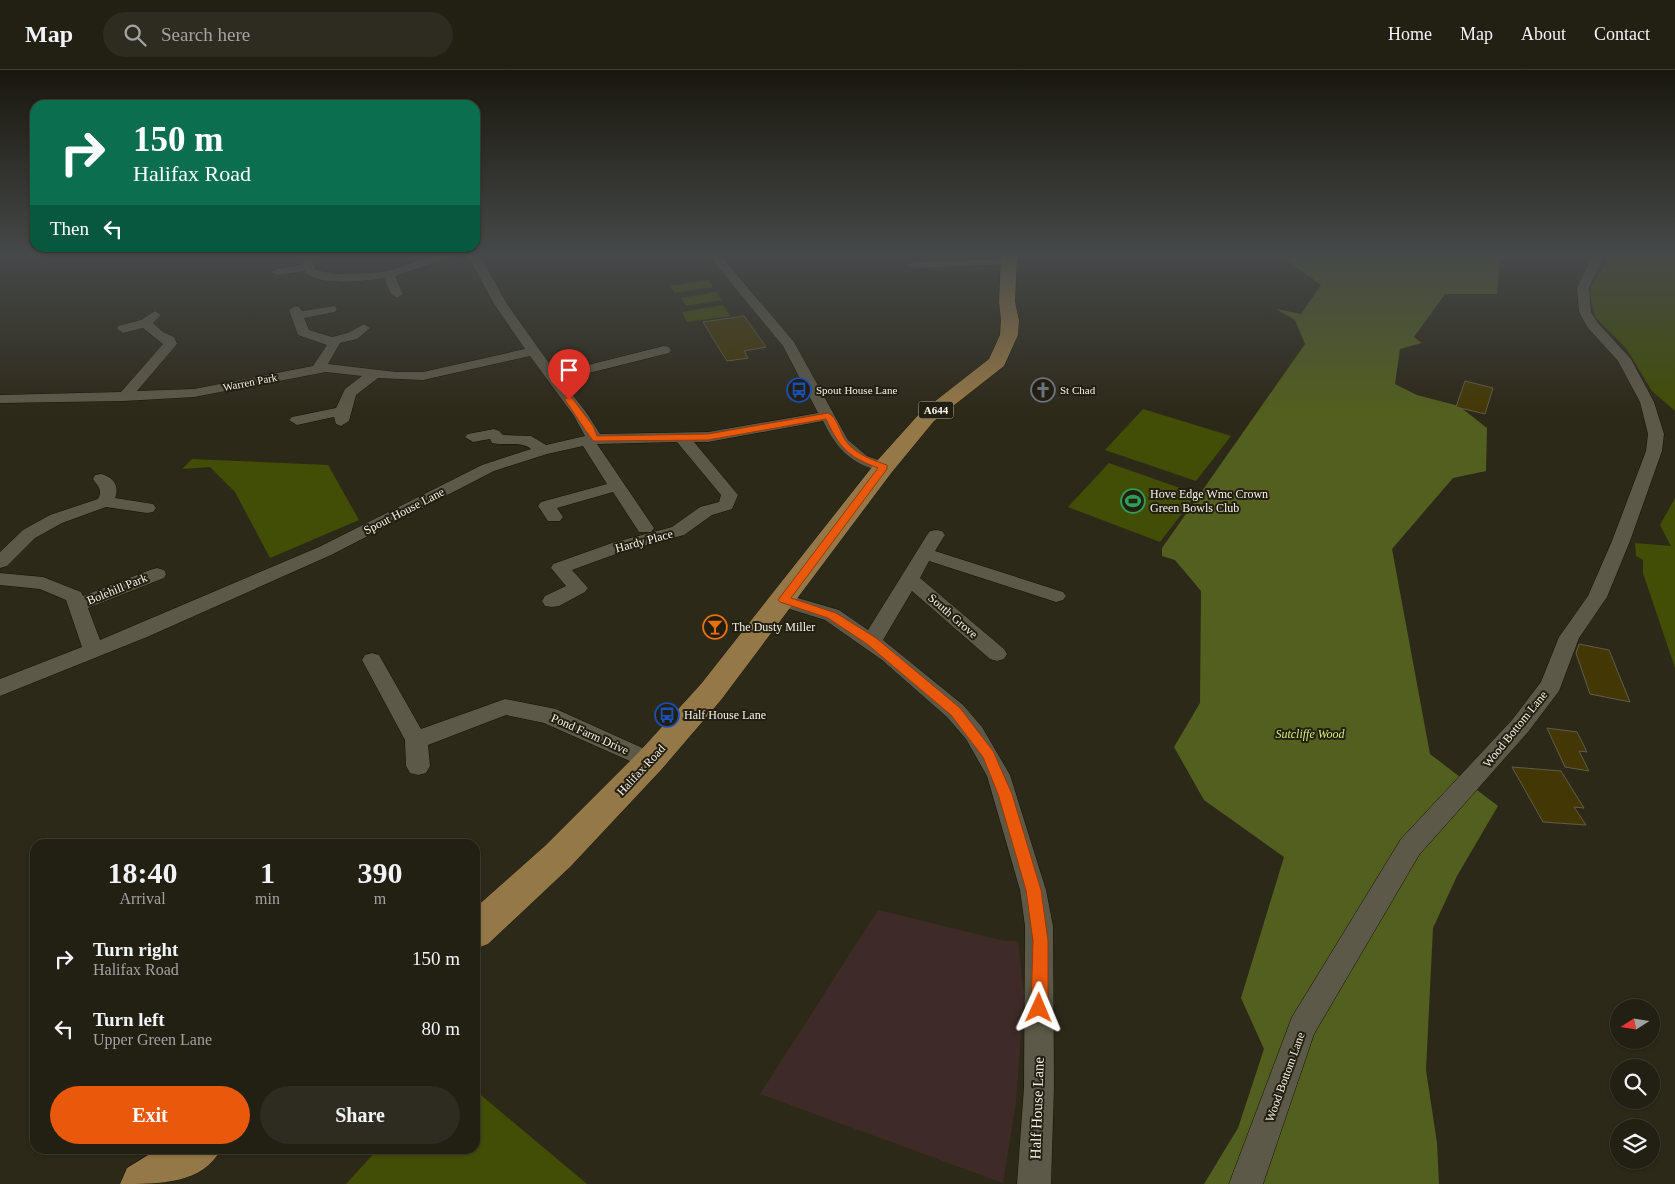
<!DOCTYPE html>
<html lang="en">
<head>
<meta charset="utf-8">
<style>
  body { margin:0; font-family:"Times New Roman",serif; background:#2e2c21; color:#f1f3f6; height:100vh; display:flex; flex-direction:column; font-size:19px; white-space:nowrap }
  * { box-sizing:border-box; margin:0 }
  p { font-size:16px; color:#a2a2a0 }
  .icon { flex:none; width:28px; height:28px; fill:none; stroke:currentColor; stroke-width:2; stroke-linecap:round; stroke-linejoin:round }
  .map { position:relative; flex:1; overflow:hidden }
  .side { position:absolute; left:30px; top:769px; width:450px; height:315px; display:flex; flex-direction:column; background:#221f13; border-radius:15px; box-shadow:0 1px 4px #0004,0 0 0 1px #3f3d33 }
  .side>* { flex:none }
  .hud { position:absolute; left:30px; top:30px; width:450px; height:152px; border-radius:15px; box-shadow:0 1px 4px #0004,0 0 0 1px #3f3d33; background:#0b6e4f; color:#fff; overflow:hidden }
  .needle { width:32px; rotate:258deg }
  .fabs { position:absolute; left:1610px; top:929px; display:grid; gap:10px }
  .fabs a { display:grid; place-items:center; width:50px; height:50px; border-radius:50%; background:#221f13; box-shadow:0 1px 4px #0004,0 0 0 1px #3f3d33; font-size:25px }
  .pin { position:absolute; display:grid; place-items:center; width:42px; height:42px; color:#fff; margin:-51px -21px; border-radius:50% 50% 50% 0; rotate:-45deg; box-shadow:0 0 5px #0007 }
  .pin .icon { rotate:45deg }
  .me { position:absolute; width:55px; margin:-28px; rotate:1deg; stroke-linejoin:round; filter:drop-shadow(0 0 4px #0008) }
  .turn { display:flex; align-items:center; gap:18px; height:105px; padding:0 20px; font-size:22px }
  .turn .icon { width:65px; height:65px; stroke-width:2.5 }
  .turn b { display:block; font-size:35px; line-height:42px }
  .then { display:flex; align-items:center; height:48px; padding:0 20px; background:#0003; gap:10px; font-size:19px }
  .eta { display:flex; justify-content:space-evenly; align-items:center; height:85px; text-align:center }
  .eta b { font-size:30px; font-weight:700; line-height:35px }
  .cta { display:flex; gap:10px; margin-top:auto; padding:10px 20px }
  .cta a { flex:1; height:58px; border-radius:30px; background:#ea580c; color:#fff; font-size:20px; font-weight:700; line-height:58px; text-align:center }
  .cta a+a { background:#2e2c21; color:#f1f3f6 }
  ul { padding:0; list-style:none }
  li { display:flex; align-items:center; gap:15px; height:70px; padding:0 20px }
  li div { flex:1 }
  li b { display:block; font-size:19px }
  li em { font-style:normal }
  header { display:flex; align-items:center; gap:30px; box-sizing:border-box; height:70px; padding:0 25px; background:#221f13; border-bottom:1px solid #3f3d33 }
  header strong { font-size:24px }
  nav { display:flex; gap:28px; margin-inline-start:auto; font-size:18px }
  .search { width:350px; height:45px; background:#2e2c21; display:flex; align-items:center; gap:12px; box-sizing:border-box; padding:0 18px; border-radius:28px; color:#a2a2a0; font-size:19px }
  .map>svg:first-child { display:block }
</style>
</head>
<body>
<header>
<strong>Map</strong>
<div class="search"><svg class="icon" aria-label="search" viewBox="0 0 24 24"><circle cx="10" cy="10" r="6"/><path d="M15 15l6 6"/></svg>Search here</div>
<nav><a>Home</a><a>Map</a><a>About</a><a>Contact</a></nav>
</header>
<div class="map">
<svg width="1675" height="1114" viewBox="0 0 1675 1114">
  <rect width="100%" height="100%" fill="#2d2919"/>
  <polygon fill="#3e2b27" points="878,840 1005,871 1018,871 1024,925 1016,1032 1003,1113 760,1024"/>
  <g fill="#424e05">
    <polygon points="1607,186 1675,186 1675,341 1652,321 1626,278 1596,248 1589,225 1592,214 1606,194"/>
    <polygon points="708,210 713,217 675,223 670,216"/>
    <polygon points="716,222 722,230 686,236 681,228"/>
    <polygon points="723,235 730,246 687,252 682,242"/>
    <polygon points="1143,339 1231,366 1196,411 1105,380"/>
    <polygon points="192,389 328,395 359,450 270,488 235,422 210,397 182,399"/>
    <polygon points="1109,393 1197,424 1160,472 1068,437"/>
    <polygon points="1675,428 1675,598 1643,503 1643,490 1636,486 1635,473 1671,476 1660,455"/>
    <polygon points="475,1020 587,1114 346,1114 378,1079 475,1079"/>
  </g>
  <polygon fill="#525f1e" points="1295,186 1500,186 1497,224 1445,224 1414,267 1422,273 1400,279 1395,314 1417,325 1459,336 1487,358 1486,401 1453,408 1392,479 1430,684 1498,736 1457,806 1433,858 1426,1000 1437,1073 1439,1114 1204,1114 1238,1058 1264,979 1241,928 1284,787 1204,730 1174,677 1200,633 1201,521 1175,490 1162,486 1162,478 1305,274 1295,250 1276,239 1301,244 1321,215 1288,191"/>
  <g fill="#433805" stroke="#615c4b">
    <polygon points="744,246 766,277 744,281 748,288 727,291 703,252"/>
    <polygon points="1465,311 1493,318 1485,344 1456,337"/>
    <polygon points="1579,574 1609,580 1630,632 1590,624 1576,583"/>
    <polygon points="1547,658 1577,662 1587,682 1579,681 1589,701 1565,697"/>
    <polygon points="1512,697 1561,701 1584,738 1574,737 1586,755 1543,752"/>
  </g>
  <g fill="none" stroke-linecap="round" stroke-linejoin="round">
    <g stroke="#151104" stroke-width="1">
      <g id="street">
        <path d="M 302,186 L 316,186 L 313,189 L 315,200 L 336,204 L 373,203 L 388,201 L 433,186 L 454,186 L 395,206 L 403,224 L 397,228 L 391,224 L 384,208 C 367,211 315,217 305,201 L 277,205 L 271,202 L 277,199 L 302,195 Z"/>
        <path d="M 468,186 L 480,186 L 507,234 L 556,303 L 664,276 L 669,277 L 671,280 L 669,283 L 561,310 L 586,342 L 600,364 L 708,362 L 818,343 L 783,276 L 709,186 L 721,186 L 794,272 L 848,370 L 867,386 L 890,394 L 892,397 L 884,402 C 851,394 838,381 823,351 L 708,372 L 694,372 L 738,425 L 732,439 L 712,445 L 684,465 L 624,481 L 572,500 L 588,518 L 585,522 L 559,536 L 552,537 L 545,536 L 542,531 L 545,526 L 566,516 L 551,498 L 553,494 L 612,473 L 672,457 L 700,437 L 719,432 L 721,425 L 677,372 L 597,374 L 654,458 L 651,462 L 639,462 L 613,422 L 557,438 L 563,447 L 560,451 L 548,451 L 538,436 L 541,432 L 607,414 L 583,376 L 547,384 L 494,401 L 331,485 L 147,567 L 0,626 L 0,609 L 82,577 L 66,530 L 40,519 L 0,515 L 0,503 L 43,507 L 81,522 L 83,526 L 150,500 L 157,498 L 164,500 L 166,504 L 164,508 L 88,538 L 100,570 L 319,477 L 482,395 L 531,379 C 522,371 504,376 492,373 L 490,369 L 473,372 L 465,367 L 468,364 L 494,359 L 499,361 L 503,365 L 531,366 L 546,375 L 585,366 L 574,346 L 530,286 L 423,310 L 378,308 L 356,325 L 349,351 L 341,356 L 336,354 L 334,347 L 297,355 L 289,350 L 292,347 L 336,338 L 345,319 L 362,306 L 326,302 L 194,327 L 124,331 L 0,333 L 0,325 L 121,322 L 163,274 L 143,258 L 123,263 L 117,259 L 118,256 L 141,250 L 155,241 L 161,245 L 153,253 L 163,262 L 174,267 L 177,274 L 137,321 L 194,319 L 313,296 L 327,275 L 298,265 L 289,240 L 295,236 L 299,237 L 302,241 L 335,236 L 337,239 L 335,242 L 304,248 L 309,260 L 332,267 L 348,263 L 364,254 L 370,258 L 357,269 L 340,273 L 328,294 L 396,302 L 423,302 L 525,279 L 494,234 Z"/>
        <polygon points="1592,186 1604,186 1589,218 1591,242 1598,253 1631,289 1654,332 1664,364 1662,381 1630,471 1607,527 1579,568 1559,621 1528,662 1419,785 1314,964 1263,1114 1229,1114 1292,947 1401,769 1512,650 1541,612 1559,567 1588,526 1612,471 1646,381 1648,364 1640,332 1618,291 1588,258 1579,242 1577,218"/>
        <polygon points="1009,189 1013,190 1013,194 912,198 906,195 912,192"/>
        <path d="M 101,404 C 113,407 120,416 115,428 L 153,434 L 156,438 L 153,442 L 147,443 L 106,437 L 62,453 L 35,468 L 7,496 L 0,498 L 0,482 L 23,460 L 50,445 L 98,429 C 103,419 98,417 93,409 L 95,405 Z"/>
        <polygon points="936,460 942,461 945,465 935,481 1063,522 1066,526 1063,530 1056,532 929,491 920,508 1004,579 1007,584 1004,589 997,591 990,589 912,521 883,570 963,635 982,657 1010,705 1046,820 1053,856 1054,1017 1051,1114 1017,1114 1024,1017 1025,856 1020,820 987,706 966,669 947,647 882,590 825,550 777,535 774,530 777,525 784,524 839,540 868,560 927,465 930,461"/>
        <polygon points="372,583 379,585 421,659 505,629 556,639 658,685 662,691 658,697 650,700 544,653 506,645 428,675 430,696 426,703 418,705 410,703 406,696 405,670 362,590 365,585"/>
      </g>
    </g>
    <g stroke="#151104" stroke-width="1">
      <g id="primary">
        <polygon points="1001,186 1017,186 1015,232 1019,250 1018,265 1004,296 934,351 892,402 721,630 661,700 570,797 488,874 475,879 475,838 546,775 639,682 701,614 876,392 920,343 989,289 1000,265 1001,250 999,232"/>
        <path d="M 158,1079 L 221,1079 C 203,1114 160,1114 120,1114 L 127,1098 Z"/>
      </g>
    </g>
    <use href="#street" fill="#5d5948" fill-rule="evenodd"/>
    <use href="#primary" fill="#957847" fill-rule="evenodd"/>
  </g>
  <linearGradient id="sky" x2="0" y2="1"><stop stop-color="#19170e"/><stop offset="0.54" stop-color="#464949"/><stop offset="1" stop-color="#464949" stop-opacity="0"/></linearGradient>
  <rect width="1675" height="342" fill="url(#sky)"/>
  <path fill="#ea580c" stroke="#983908" d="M 566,328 L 572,328 L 593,356 L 597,366 L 708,364 L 828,343 C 837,347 840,362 845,370 C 855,384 872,390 887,395 L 887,399 L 791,528 L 836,543 L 876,568 L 960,638 L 993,681 L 1012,724 L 1041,820 L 1048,871 L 1048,938 L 1045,944 L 1039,946 L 1034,944 L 1031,938 L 1033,871 L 1026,820 L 998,724 L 983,687 L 951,645 L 867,574 L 828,548 L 780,532 L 778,530 L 878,398 C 847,386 840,378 826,349 L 708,370 L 594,371 C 591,370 570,336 565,330 Z"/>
  <defs>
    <g id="bus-ring" transform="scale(1.25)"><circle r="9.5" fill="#231f10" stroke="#1a4fb4" stroke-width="1.5"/><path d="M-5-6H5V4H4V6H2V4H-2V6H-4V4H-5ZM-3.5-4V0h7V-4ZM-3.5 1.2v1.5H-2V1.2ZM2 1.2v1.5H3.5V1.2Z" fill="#1a4fb4"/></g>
    <g id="church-ring" transform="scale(1.25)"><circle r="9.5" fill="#231f10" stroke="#6b7280" stroke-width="1.5"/><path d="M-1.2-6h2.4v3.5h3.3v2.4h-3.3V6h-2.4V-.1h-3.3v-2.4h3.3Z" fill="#6b7280"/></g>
    <g id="stadium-ring" transform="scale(1.25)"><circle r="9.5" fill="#231f10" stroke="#2e9e5b" stroke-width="1.5"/><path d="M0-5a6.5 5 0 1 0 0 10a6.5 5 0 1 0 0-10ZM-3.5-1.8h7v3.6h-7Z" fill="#2e9e5b"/></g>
    <g id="bar-ring" transform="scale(1.25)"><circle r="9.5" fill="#231f10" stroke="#e8710a" stroke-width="1.5"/><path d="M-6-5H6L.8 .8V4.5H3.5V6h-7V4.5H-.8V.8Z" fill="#e8710a"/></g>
  </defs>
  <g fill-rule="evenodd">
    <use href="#bus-ring" x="799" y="320"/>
    <use href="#church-ring" x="1043" y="320"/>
    <use href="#stadium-ring" x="1133" y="431"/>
    <use href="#bar-ring" x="715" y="557"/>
    <use href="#bus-ring" x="667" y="645"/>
  </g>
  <g text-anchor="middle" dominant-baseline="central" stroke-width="4" stroke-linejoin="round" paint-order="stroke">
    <g font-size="11" fill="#f5f3e9" stroke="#231f10">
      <text transform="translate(250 312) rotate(-11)">Warren Park</text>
    </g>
    <g font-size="11" fill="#f5f3e9" stroke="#231f10" text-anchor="start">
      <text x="816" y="320">Spout House Lane</text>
      <text x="1060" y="320">St Chad</text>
    </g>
    <rect fill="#231f10" stroke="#b6b3a8" stroke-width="1" x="918.5" y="331.5" width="35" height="17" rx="4"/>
    <g font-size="11" font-weight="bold" fill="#f5f3e9">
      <text x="936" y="340">A644</text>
    </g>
    <g font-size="12" fill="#f5f3e9" stroke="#231f10" text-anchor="start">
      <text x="1150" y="424">Hove Edge Wmc Crown<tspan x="1150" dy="14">Green Bowls Club</tspan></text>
      <text x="732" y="557">The Dusty Miller</text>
      <text x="684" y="645">Half House Lane</text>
    </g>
    <g font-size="12" fill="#f5f3e9" stroke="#231f10">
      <text transform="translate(404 441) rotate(-27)">Spout House Lane</text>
      <text transform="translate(644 471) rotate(-15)">Hardy Place</text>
      <text transform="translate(117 519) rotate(-22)">Bolehill Park</text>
      <text transform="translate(953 546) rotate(41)">South Grove</text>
      <text transform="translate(1515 659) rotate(-51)">Wood Bottom Lane</text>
      <text transform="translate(590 664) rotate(24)">Pond Farm Drive</text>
      <text transform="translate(641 700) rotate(-47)">Halifax Road</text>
      <text transform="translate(1285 1007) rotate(-70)">Wood Bottom Lane</text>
    </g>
    <g font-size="12" font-style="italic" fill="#d3eb7a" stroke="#231f10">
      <text x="1310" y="664">Sutcliffe Wood</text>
    </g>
    <g font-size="15" fill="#f5f3e9" stroke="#231f10">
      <text transform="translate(1037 1038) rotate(-88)">Half House Lane</text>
    </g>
  </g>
</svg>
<div class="fabs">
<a><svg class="needle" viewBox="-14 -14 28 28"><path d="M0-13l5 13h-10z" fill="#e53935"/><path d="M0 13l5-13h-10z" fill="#a2a2a0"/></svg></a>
<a><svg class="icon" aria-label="search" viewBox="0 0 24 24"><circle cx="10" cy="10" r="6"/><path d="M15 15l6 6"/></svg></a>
<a><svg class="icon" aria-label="layers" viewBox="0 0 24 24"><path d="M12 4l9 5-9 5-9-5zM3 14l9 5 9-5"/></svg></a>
</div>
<div class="pin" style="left:569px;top:330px;background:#d93025"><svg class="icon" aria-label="arrive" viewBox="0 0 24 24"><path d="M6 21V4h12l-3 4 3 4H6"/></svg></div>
<svg class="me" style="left:1039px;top:938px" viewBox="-20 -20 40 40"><path d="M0-17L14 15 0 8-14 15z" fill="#ea580c" stroke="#fff" stroke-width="4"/></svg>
<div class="hud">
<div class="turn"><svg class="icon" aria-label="right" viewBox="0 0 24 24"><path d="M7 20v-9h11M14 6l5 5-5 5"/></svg><div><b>150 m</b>Halifax Road</div></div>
<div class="then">Then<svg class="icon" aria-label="left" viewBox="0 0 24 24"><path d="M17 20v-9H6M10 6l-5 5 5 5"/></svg></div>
</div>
<section class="side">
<div class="eta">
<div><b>18:40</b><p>Arrival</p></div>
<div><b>1</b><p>min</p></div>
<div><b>390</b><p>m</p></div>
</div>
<ul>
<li><svg class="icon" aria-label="right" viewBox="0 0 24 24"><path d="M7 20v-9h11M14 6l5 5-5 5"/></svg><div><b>Turn right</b><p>Halifax Road</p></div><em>150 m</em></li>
<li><svg class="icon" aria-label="left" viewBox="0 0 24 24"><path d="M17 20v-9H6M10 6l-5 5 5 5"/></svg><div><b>Turn left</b><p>Upper Green Lane</p></div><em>80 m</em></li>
</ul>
<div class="cta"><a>Exit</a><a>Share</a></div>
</section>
</div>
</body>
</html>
